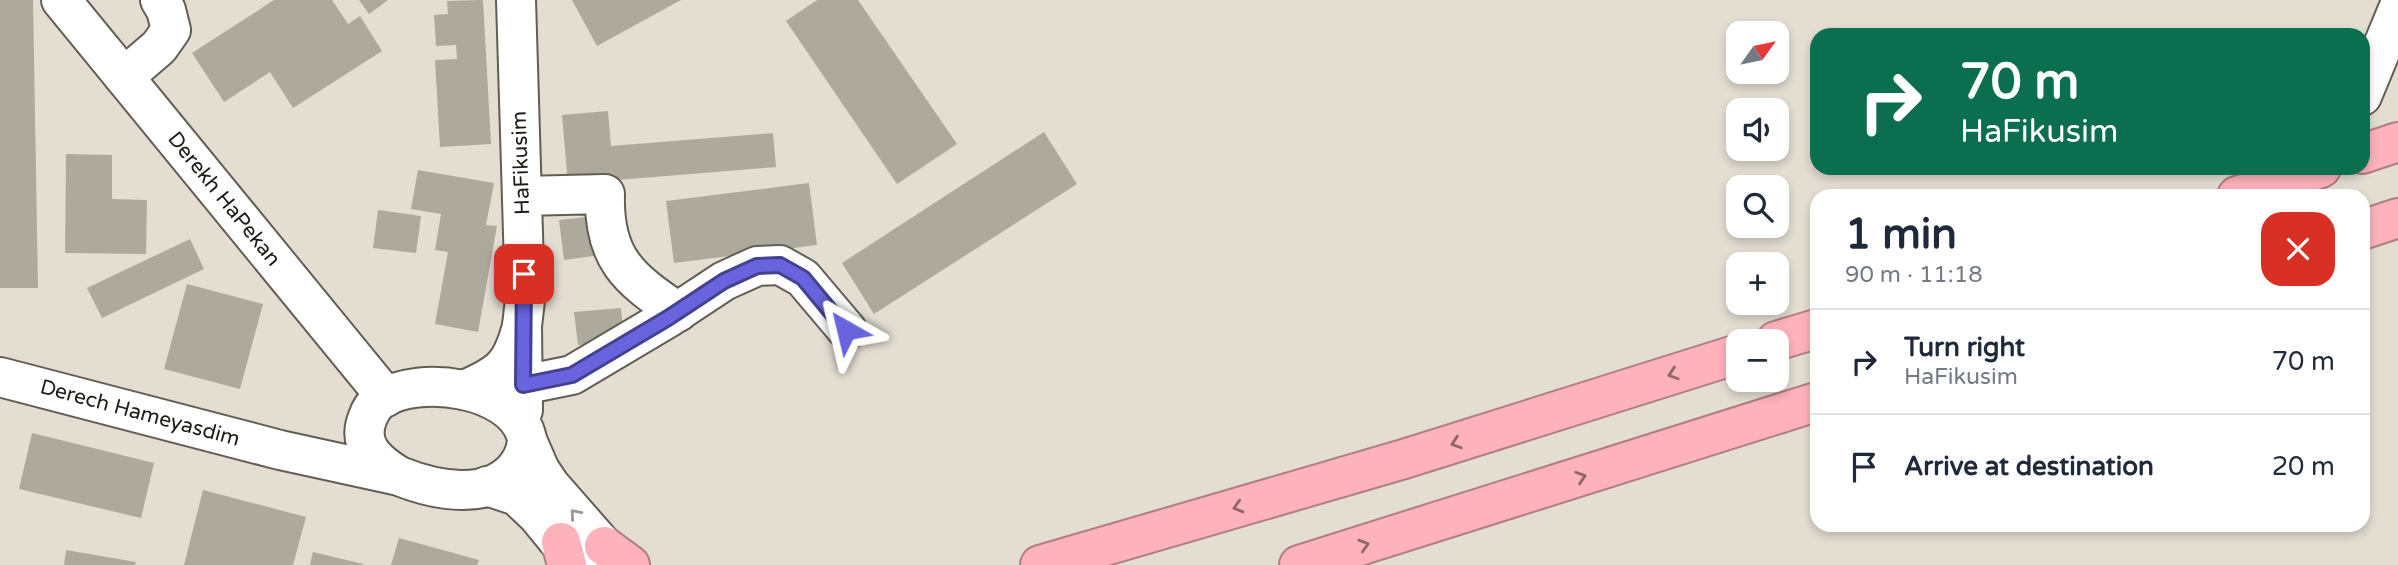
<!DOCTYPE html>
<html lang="en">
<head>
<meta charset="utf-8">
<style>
  body { margin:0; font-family:"Varela Round",sans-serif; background:#f6f6f7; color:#1f2937; height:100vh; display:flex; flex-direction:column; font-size:26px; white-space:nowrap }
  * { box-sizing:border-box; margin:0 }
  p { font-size:23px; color:#747a83 }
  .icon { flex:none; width:38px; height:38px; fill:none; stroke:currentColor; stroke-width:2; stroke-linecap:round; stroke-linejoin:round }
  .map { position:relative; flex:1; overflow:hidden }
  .panel { position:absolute; left:1810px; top:189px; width:560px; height:343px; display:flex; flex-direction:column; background:#fff; border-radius:21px; box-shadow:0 4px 10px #0003 }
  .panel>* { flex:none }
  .banner { position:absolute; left:1810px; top:28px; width:560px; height:147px; border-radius:21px; box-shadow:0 4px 10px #0003; background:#0b6e4f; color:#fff; overflow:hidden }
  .needle { width:46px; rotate:57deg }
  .controls { position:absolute; left:1726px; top:21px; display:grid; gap:14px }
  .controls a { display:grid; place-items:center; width:63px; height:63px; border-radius:14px; background:#fff; box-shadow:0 4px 10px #0003; font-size:35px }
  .pin { position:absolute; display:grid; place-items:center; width:60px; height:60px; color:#fff; margin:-30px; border-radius:14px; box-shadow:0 4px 10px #0006 }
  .me { position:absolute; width:77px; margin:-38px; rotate:323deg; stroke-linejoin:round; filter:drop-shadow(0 0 5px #0008) }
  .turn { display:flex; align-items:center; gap:24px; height:147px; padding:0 35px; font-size:32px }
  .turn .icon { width:91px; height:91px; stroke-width:2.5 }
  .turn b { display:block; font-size:49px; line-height:60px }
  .round { display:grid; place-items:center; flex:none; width:74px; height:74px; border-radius:21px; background:#f6f6f7 }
  .headline { display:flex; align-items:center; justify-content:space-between; height:119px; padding:0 35px }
  h1 { font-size:42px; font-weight:700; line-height:52px }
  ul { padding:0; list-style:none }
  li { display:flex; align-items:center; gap:21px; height:105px; padding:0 35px; border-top:2px solid #e0e1e3 }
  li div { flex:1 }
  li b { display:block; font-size:26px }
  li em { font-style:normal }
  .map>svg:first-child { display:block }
</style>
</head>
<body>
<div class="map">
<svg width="2398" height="565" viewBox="0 0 2398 565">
  <rect width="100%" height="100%" fill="#e3ddd2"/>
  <g fill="#aea99d">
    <polygon points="0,0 33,0 38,288 0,288"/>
    <polygon points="274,0 332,0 348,24 360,16 382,51 293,108 270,72 224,102 192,53"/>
    <polygon points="359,0 388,0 369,14"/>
    <polygon points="483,0 491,144 440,147 435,60 457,59 456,45 436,46 434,15 448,14 447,1"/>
    <polygon points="572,0 681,0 597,46"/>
    <polygon points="817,0 858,0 957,144 897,184 786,21"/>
    <polygon points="608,111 611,146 773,133 776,167 568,184 562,115"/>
    <polygon points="1044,132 1077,184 874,314 842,263"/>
    <polygon points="66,154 112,155 112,199 147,200 146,254 65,253"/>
    <polygon points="418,170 494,183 486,225 497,226 478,332 435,324 448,252 435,250 441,214 411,209"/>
    <polygon points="809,183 817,245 674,263 666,201"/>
    <polygon points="378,210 421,216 416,253 373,248"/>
    <polygon points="596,216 601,255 564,260 559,220"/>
    <polygon points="190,239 204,269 102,318 87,288"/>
    <polygon points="187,284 263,304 240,389 164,369"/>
    <polygon points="621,308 624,341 578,345 574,312"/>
    <polygon points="32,433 154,463 141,518 19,489"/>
    <polygon points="203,490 306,517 293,565 184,565"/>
    <polygon points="399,538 479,560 477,565 391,565"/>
    <polygon points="66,550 136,562 135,565 64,565"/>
    <polygon points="313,552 363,564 363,565 310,565"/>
  </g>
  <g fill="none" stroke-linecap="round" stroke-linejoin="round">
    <g stroke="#635e54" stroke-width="42">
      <g id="minor">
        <polyline points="61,0 386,397"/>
        <polyline points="516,0 525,300 522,326"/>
        <polyline points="124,77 159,47 171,30 166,10 160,0"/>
        <polyline points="2362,96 2398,9"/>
        <path d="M 522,196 L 605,194 C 603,257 627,278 678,312"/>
        <path d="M 0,377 L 280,450 L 399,476 C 434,490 491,503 518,465 C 523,458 529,444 526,435 C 512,387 418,374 380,400 C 375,404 370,411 368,417 C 356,445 376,462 399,476"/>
        <polyline points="523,385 572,375 668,318 724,281 757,266 780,265 803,278 847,330"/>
        <path d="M 464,390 C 502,374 512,365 522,326 L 523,410"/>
        <polyline points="527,440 540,470 550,485 620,565"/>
        <polyline points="487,486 517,496 537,515 578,565"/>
      </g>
    </g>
    <g stroke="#b07e82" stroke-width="42">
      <g id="highway">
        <polyline points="2362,154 2398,142"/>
        <polyline points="2237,196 2321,168"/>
        <polyline points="2362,230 2398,218"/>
        <polyline points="1776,341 1816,329"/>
        <polyline points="561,542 567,565"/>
        <polyline points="604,546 630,565"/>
        <polyline points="1040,565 1404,459 1738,354"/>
        <polyline points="1299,565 1816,402"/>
      </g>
    </g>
    <use href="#minor" stroke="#fff" stroke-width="38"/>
    <use href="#highway" stroke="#feb2bb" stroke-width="38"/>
  </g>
  <defs><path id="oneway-chevron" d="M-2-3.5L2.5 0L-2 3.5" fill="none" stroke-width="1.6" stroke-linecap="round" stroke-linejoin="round" transform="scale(1.75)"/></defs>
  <g stroke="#8e676a">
    <use href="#oneway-chevron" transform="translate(1673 374) rotate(162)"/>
    <use href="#oneway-chevron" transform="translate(1456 443) rotate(162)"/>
    <use href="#oneway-chevron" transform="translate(1581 477) rotate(-18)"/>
    <use href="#oneway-chevron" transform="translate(1238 507) rotate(164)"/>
    <use href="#oneway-chevron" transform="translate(1364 545) rotate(-17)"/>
  </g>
  <use stroke="#9a9997" href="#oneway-chevron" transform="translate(575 514) rotate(-131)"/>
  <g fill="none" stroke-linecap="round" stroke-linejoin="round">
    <g stroke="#444190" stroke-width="18">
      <polyline id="route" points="524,274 523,385 572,375 668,318 724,281 757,266 780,265 803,278 846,330"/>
    </g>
    <use href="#route" stroke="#6964dd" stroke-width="12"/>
  </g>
  <g text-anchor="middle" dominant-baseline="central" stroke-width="6" stroke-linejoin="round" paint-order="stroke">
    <g font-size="21" fill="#1e1c18" stroke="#fff">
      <text transform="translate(521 163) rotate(-92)">HaFikusim</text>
      <text transform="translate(224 199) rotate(51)">Derekh HaPekan</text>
      <text transform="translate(140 413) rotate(15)">Derech Hameyasdim</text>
    </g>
  </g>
</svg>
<div class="controls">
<a><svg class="needle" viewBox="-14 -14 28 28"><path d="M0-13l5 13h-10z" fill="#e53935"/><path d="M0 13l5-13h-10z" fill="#747a83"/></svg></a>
<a><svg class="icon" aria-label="sound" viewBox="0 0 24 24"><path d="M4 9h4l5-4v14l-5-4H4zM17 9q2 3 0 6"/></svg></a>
<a><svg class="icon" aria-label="search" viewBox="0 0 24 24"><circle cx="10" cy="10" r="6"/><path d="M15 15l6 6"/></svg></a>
<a>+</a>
<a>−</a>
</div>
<div class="pin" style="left:524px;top:274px;background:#d93025"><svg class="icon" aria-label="arrive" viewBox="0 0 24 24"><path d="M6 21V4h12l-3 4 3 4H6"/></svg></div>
<svg class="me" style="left:846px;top:330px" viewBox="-20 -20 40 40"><path d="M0-17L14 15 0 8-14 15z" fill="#6964dd" stroke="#fff" stroke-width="4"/></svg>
<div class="banner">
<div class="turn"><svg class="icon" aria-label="right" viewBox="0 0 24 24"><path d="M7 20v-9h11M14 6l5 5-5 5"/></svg><div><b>70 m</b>HaFikusim</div></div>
</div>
<section class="panel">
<div class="headline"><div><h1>1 min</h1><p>90 m · 11:18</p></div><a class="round" style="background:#d93025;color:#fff"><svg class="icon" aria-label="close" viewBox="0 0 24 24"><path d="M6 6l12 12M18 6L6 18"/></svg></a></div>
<ul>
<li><svg class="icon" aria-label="right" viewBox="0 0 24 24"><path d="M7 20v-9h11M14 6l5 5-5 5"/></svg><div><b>Turn right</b><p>HaFikusim</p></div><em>70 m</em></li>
<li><svg class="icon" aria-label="arrive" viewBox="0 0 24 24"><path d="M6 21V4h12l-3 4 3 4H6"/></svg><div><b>Arrive at destination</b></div><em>20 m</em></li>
</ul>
</section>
</div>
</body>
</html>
